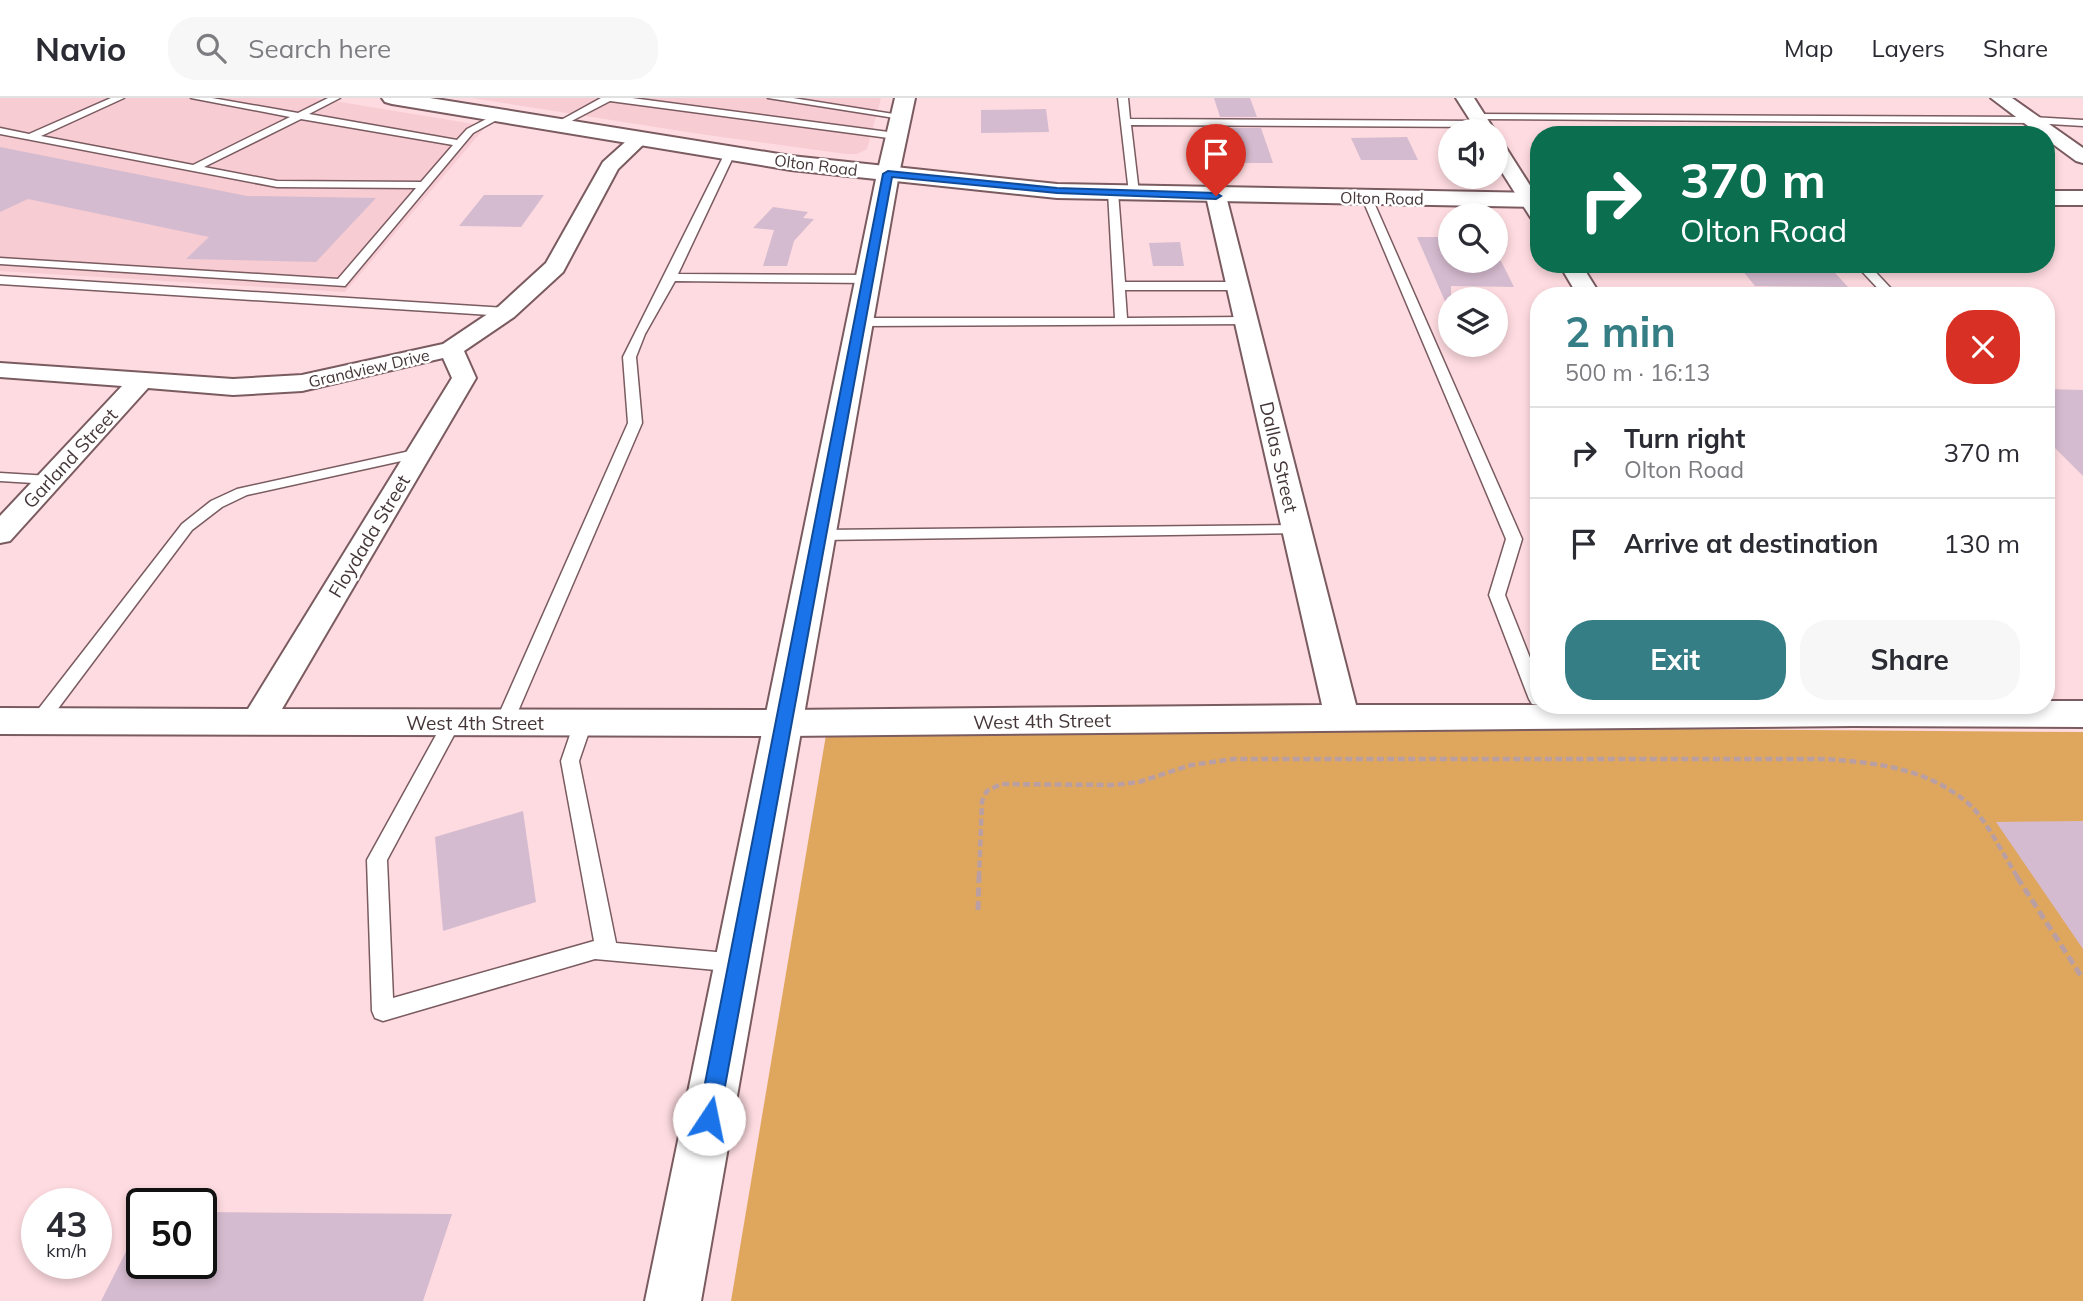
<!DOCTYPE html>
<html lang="en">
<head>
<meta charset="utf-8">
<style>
  body { margin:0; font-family:Mulish,sans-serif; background:#f7f7f7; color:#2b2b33; height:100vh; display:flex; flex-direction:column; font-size:26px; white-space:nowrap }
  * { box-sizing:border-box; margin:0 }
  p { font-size:23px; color:#7c7c81 }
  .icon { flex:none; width:38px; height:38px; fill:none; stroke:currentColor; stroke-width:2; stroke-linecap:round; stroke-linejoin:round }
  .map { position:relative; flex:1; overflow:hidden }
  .drawer { position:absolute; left:1530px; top:189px; width:525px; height:427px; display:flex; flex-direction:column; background:#fff; border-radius:28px; box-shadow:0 4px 10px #0003 }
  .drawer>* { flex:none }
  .banner { position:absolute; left:1530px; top:28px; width:525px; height:147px; border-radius:28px; box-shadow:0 4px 10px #0003; background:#0b6e4f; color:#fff; overflow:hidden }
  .fabs { position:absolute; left:1438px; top:21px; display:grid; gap:14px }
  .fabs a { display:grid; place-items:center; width:70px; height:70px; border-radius:50%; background:#fff; box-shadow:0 4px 10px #0003; font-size:35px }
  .speed { position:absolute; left:21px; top:1090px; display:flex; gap:14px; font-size:35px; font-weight:700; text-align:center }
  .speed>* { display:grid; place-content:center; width:91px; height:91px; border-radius:50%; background:#fff; box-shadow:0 4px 10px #0003; line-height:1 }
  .speed small { font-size:18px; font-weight:400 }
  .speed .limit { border:4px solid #111; border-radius:10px; background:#fff; color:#111 }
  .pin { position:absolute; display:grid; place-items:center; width:60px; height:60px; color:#fff; margin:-72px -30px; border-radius:50% 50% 50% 0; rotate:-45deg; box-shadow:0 0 7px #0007 }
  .pin .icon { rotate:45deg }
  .me { position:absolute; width:77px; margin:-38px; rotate:11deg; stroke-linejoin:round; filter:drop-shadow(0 0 5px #0008) }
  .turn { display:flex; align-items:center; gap:24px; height:147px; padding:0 35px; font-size:32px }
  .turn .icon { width:91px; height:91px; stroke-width:2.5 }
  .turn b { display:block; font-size:49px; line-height:60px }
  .round { display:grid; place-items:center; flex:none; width:74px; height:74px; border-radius:28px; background:#f7f7f7 }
  .head { display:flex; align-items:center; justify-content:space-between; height:119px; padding:0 35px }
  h1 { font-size:42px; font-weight:700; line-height:52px; color:#367e85 }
  .primary-button { display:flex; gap:14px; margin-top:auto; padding:14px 35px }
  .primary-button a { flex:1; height:80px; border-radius:28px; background:#367e85; color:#fff; font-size:28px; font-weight:700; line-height:80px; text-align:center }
  .primary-button a+a { background:#f7f7f7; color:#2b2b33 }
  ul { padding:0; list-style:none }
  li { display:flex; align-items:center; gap:21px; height:91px; padding:0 35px; border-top:2px solid #e1e1e2 }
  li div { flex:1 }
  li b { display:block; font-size:26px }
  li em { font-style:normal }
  header { display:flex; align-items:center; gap:42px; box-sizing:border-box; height:98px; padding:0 35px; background:#fff; border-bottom:2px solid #e1e1e2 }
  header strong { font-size:33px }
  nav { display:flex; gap:38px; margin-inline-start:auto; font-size:24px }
  .search { width:490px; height:63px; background:#f7f7f7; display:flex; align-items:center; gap:18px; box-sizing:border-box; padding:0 24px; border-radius:28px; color:#7c7c81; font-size:26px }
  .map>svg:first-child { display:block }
</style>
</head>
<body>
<header>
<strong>Navio</strong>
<div class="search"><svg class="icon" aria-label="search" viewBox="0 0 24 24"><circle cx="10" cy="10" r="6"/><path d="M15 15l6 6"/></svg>Search here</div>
<nav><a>Map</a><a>Layers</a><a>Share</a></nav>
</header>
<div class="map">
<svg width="2083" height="1203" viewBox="0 0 2083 1203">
  <rect width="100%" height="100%" fill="#fedbe0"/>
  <g fill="#f7ccd3">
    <polygon points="0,0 316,0 486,28 345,194 0,173"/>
    <polygon points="472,0 881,0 867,51 857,56 846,56 700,36"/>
  </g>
  <polygon fill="#dfa75d" points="828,625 2083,634 2083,1203 731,1203"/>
  <g fill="#d5bbcf">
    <polygon points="1214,0 1250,0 1257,19 1220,19"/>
    <polygon points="1046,11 1049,34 981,35 981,12"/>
    <polygon points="1223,30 1261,30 1273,65 1234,65"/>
    <polygon points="1407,39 1418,62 1361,62 1351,40"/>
    <polygon points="0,49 247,98 376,100 316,164 186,161 209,139 28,101 0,114"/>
    <polygon points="484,97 544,97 521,129 459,128"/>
    <polygon points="773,109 808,114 803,120 814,121 794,143 787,168 763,168 774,132 753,130"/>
    <polygon points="1417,139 1451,139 1451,163 1501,163 1514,189 1451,188 1451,217"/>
    <polygon points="1180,144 1184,168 1153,168 1149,145"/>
    <polygon points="1737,166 1827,166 1848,189 1755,188"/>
    <polygon points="2046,291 2083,292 2083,378 2046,341"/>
    <polygon points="523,713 536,804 443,833 435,739"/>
    <polygon points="2083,723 2083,851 1996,724"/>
    <polygon points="201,1114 452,1116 423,1203 101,1203 142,1122 142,1166 201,1166"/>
  </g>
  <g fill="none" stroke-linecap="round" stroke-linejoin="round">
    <g stroke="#795b60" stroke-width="3">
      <g id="service">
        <path d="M 111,0 L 124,0 L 41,38 L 193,67 L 290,19 L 191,0 L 212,0 L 298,15 L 328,0 L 340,0 L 309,16 L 457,42 L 467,31 L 496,16 L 504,18 L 473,35 L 345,188 L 0,166 L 0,160 L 338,181 L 416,90 L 277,89 L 0,36 L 0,30 L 29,36 ZM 301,21 L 453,47 L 421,84 L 277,83 L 204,69 Z"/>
        <polygon points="601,0 632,0 896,35 901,38 896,41 610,3 560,29 552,27"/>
        <polygon points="768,0 793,0 906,18 901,21"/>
        <polygon points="1118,0 1128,0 1130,21 1482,23 1487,26 1482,29 1131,27 1139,95 1134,98 1129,95"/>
        <polygon points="1477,16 2031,19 2083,22 2083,28 2031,25 1474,21 1472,19"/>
        <polygon points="730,52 735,55 678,176 869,177 875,181 869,185 675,183 645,236 636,259 642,325 513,625 510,630 498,630 495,625 628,325 623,259 725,55"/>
        <polygon points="1113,91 1118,94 1125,184 1238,184 1244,188 1238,192 1125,192 1127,220 1246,219 1252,223 1250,226 862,228 856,224 862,220 1115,220 1108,94"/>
        <polygon points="1367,97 1372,100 1522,441 1505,497 1538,580 1539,607 1532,606 1529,601 1489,497 1506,441 1362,100"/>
        <polygon points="1855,166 1868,166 1898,198 1885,198"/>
        <polygon points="0,178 506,210 512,214 506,218 0,186"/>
        <polygon points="419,351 426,355 424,358 247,397 222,409 192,432 45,628 33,628 30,623 33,618 182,426 211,403 237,391"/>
        <polygon points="0,375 50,378 57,382 50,386 0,383"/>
        <polygon points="1296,427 1304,432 1301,435 821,442 813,437 821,432"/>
        <polygon points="452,617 458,619 461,624 387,762 393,900 594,843 561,663 574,625 577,620 589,620 592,625 579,663 616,845 738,856 745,858 749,865 745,872 738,874 595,861 383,923 375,920 372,913 367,762 446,619"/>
      </g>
    </g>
    <g stroke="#795b60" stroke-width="4">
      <g id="minor">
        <polygon points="1456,0 1474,0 1495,33 1477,33"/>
        <polygon points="1991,0 2012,0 2083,50 2083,65 2076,63 2046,41 2046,37 2040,37"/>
        <polygon points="640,35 649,41 618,71 563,174 514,219 464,253 476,280 282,611 785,612 1322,607 1206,98 1209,94 1223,94 1226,98 1356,607 2046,607 2046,603 2083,603 2083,629 1853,628 785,638 0,636 0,610 248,611 452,280 443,260 302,293 233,297 148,290 10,443 0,445 0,418 122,288 0,279 0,265 233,281 302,277 443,246 498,209 546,165 603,64 633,37"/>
        <polygon points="1496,43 1503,45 1538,100 1538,122 1531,120 1496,65"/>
        <polygon points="1559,166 1581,166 1601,198 1578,198"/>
      </g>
    </g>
    <g stroke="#795b60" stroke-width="4">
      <polygon id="secondary" points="895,0 915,0 899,76 701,1203 645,1203 877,76"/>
    </g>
    <g stroke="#795b60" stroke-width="4">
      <g id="primary">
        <polygon points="382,0 430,0 791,58 1057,86 1538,95 1538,109 1057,100 791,72 392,6 385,4"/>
        <rect x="2046" y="93" width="37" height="14"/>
      </g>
    </g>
    <path stroke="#ba9fa2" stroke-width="4.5" stroke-dasharray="7 3.5" stroke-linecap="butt" d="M 979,780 L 982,703 L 987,693 L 1001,686 L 1113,687 L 1139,684 L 1191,667 L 1234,661 L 1825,661 C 1878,665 1929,670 1971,708 C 1986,722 2006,761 2018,780"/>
    <g stroke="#ba9fa2" stroke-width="5" stroke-dasharray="9 4.5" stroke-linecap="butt">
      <polyline points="2017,779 2083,881"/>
      <polyline points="978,812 979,779"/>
    </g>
    <use href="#service" fill="#fff" fill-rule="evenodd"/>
    <use href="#minor" fill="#fff" fill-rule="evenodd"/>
    <use href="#secondary" fill="#fff" fill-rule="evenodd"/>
    <use href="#primary" fill="#fff" fill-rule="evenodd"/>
  </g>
  <polygon fill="#1a73e8" stroke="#114b97" stroke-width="2" points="888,73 1057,90 1216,95 1221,98 1216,101 1057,95 892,79 719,1021 716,1029 709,1032 701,1029 698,1021 883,76"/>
  <g text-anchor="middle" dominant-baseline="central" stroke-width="5" stroke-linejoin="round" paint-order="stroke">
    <g font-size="16" fill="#453739" stroke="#fff">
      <text transform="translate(816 67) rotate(7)">Olton Road</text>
      <text transform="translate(1382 100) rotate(1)">Olton Road</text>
      <text transform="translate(369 270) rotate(-13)">Grandview Drive</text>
    </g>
    <g font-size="19" fill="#453739" stroke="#fff">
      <text transform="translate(1279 359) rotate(77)">Dallas Street</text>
      <text transform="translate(70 360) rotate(-47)">Garland Street</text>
      <text transform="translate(369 438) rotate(-59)">Floydada Street</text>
      <text transform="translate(1042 623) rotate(-1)">West 4th Street</text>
      <text x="475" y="625">West 4th Street</text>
    </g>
  </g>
</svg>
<div class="fabs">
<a><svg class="icon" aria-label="sound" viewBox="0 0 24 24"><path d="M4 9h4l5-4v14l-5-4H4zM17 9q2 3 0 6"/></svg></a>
<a><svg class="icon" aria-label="search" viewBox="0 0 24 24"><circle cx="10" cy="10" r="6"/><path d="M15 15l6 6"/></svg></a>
<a><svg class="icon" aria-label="layers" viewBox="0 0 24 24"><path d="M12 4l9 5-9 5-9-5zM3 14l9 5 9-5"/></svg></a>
</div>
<div class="speed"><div>43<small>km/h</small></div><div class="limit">50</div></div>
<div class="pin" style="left:1216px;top:98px;background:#d93025"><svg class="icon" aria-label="arrive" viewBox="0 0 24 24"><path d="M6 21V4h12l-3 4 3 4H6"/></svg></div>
<svg class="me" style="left:709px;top:1021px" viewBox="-20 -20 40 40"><circle r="19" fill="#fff"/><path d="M0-13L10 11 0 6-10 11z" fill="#1a73e8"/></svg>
<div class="banner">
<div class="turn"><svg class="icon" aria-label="right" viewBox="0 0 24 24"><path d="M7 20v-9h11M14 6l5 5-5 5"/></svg><div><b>370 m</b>Olton Road</div></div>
</div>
<section class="drawer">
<div class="head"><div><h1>2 min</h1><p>500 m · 16:13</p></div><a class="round" style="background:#d93025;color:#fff"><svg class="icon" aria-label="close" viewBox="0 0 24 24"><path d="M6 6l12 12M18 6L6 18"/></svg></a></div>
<ul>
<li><svg class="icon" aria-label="right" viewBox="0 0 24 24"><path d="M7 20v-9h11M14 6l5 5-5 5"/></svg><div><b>Turn right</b><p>Olton Road</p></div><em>370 m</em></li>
<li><svg class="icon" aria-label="arrive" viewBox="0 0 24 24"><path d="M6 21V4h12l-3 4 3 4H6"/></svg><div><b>Arrive at destination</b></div><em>130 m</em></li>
</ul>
<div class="primary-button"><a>Exit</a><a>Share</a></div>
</section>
</div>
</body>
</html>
